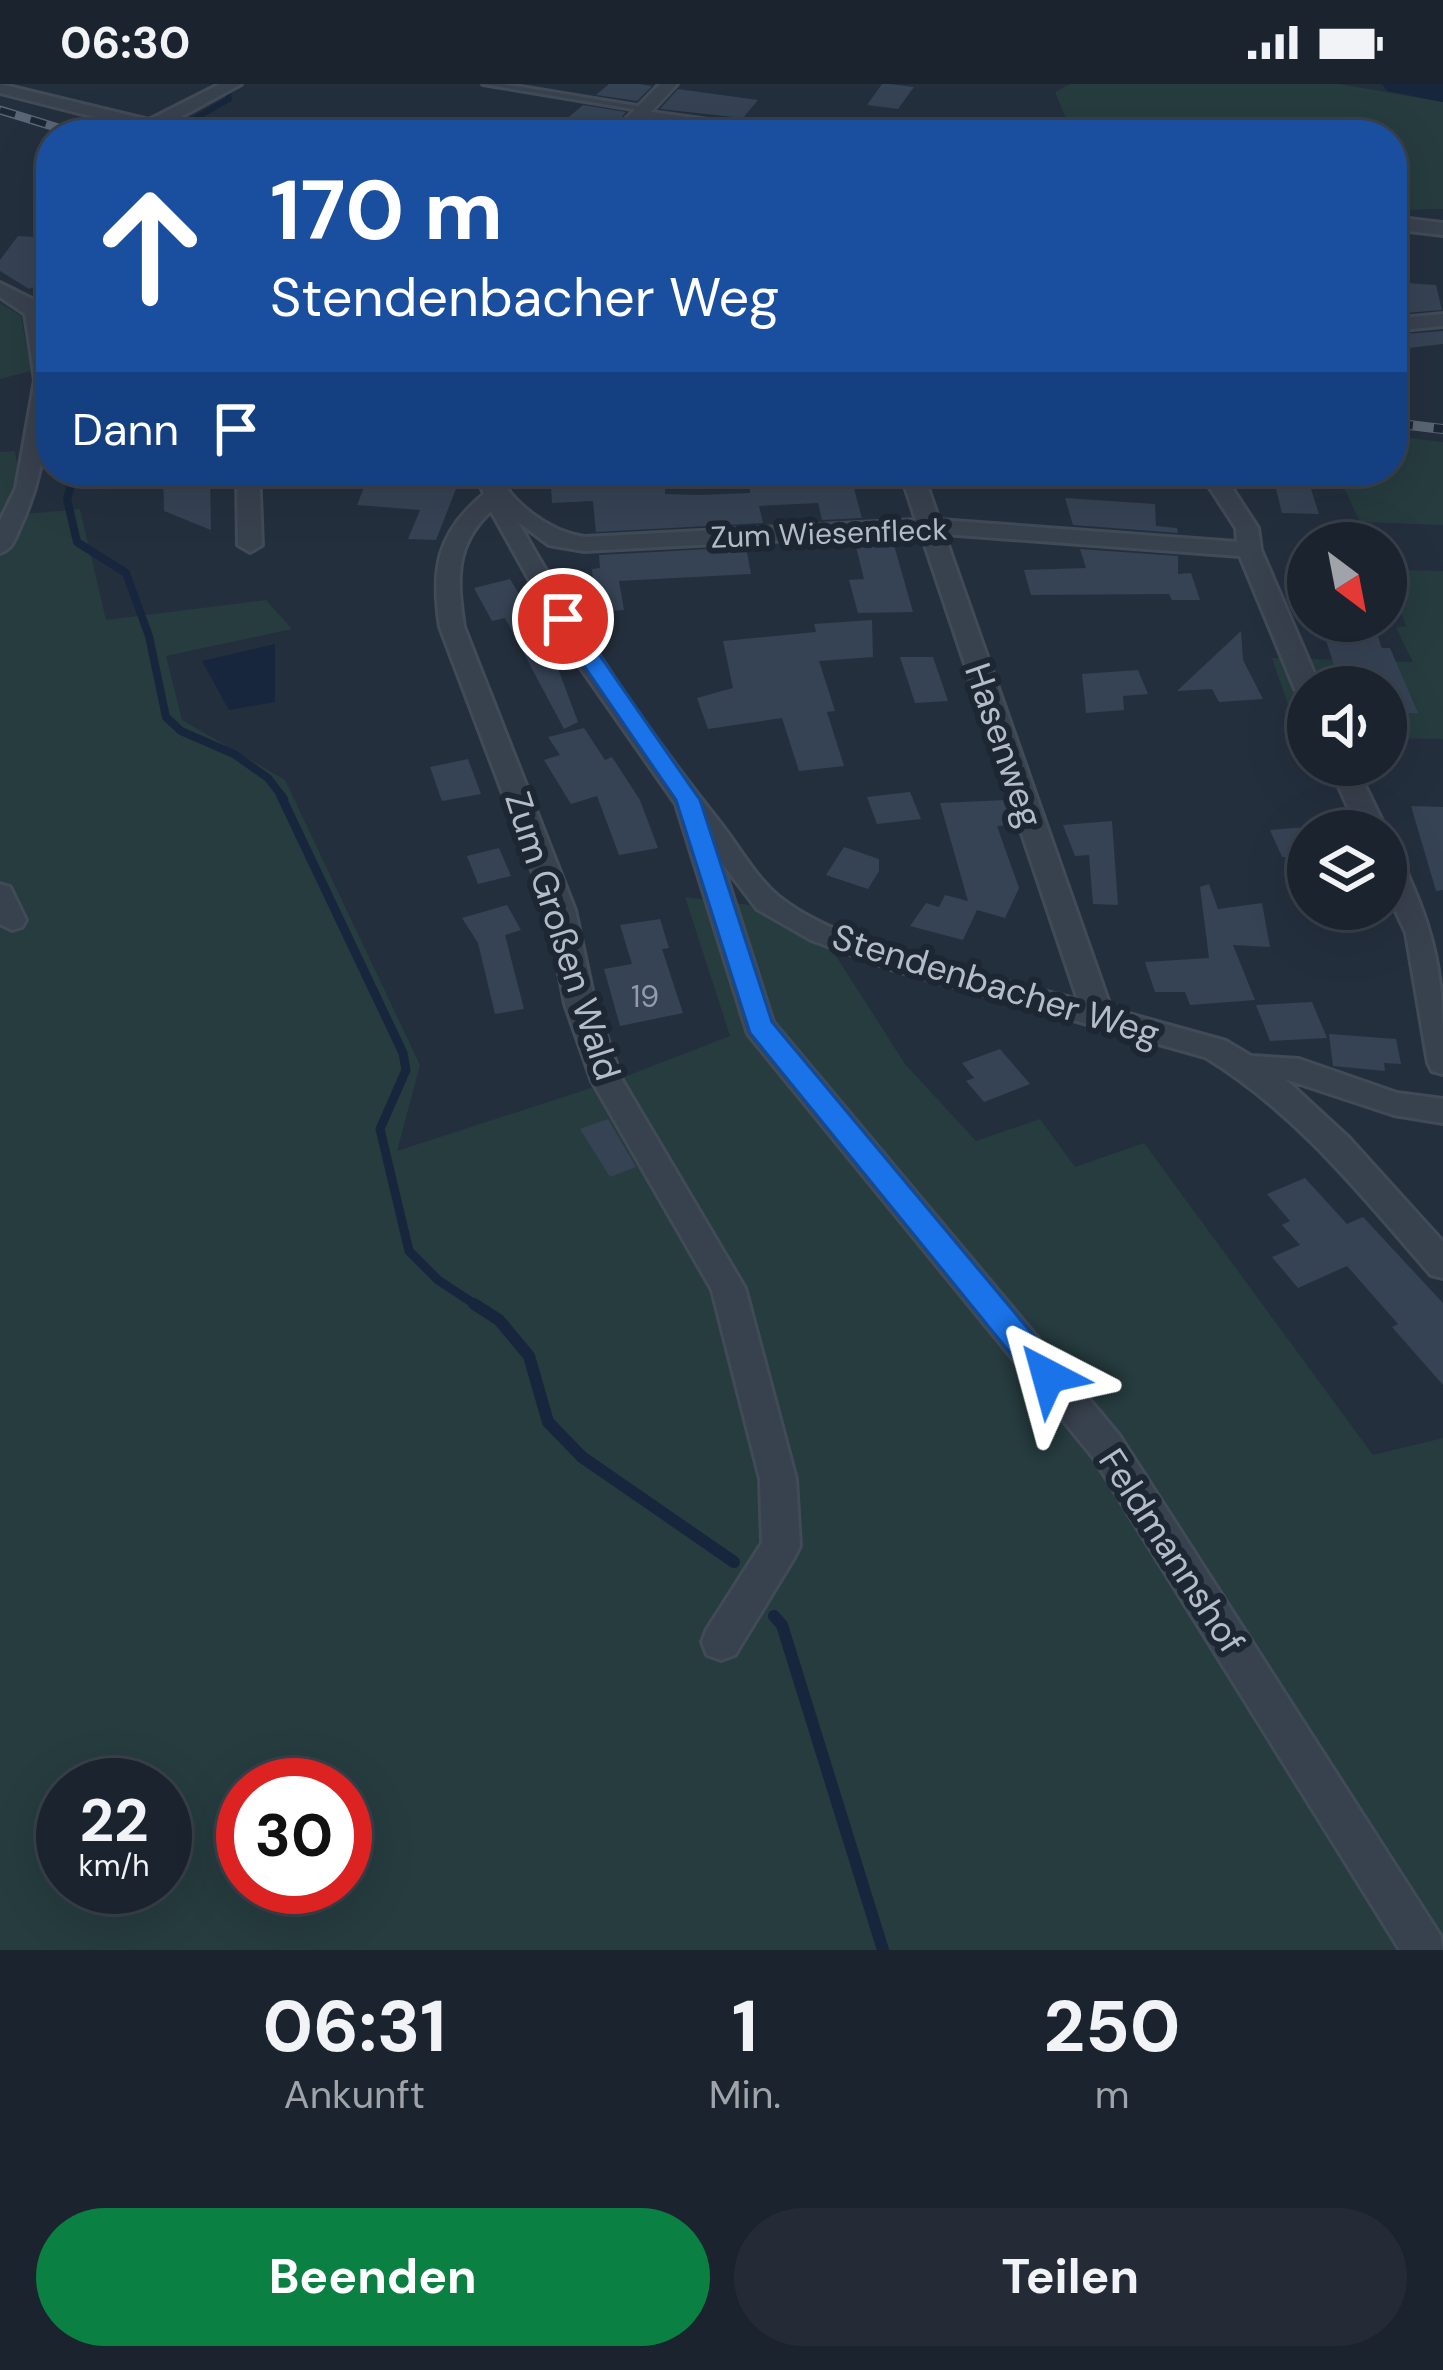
<!DOCTYPE html>
<html lang="de">
<head>
<meta charset="utf-8">
<style>
  body { margin:0; font-family:"DM Sans",sans-serif; background:#242b36; color:#f1f3f6; height:100vh; display:flex; flex-direction:column; font-size:45px; white-space:nowrap }
  * { box-sizing:border-box; margin:0 }
  p { font-size:39px; color:#a0a4aa }
  .icon { flex:none; width:66px; height:66px; fill:none; stroke:currentColor; stroke-width:2; stroke-linecap:round; stroke-linejoin:round }
  .map { position:relative; height:1866px; overflow:hidden }
  .panel { display:flex; flex-direction:column; background:#1b232e; flex:1 }
  .panel>* { flex:none }
  .hud { position:absolute; left:36px; top:36px; width:1371px; height:366px; border-radius:48px; box-shadow:0 12px 48px #0002,0 0 0 3px #39404a; background:#1a4fa0; color:#fff; overflow:hidden }
  .needle { width:78px; rotate:148deg }
  .fabs { position:absolute; left:1287px; top:438px; display:grid; gap:24px }
  .fabs a { display:grid; place-items:center; width:120px; height:120px; border-radius:50%; background:#1b232e; box-shadow:0 12px 48px #0002,0 0 0 3px #39404a; font-size:60px }
  .speed { position:absolute; left:36px; top:1674px; display:flex; gap:24px; font-size:60px; font-weight:700; text-align:center }
  .speed>* { display:grid; place-content:center; width:156px; height:156px; border-radius:50%; background:#1b232e; box-shadow:0 12px 48px #0002,0 0 0 3px #39404a; line-height:1 }
  .speed small { font-size:30px; font-weight:400 }
  .speed .limit { border:18px solid #d22; background:#fff; color:#111 }
  .pin { position:absolute; display:grid; place-items:center; width:102px; height:102px; color:#fff; margin:-51px; border:6px solid #fff; border-radius:50%; box-shadow:0 3px 12px #0007 }
  .me { position:absolute; width:132px; margin:-66px; rotate:321deg; stroke-linejoin:round; filter:drop-shadow(0 0 9px #0008) }
  .turn { display:flex; align-items:center; gap:42px; height:252px; padding:0 36px; font-size:54px }
  .turn .icon { width:156px; height:156px; stroke-width:2.5 }
  .turn b { display:block; font-size:84px; line-height:102px }
  .then { display:flex; align-items:center; height:114px; padding:0 36px; background:#0003; gap:24px; font-size:45px }
  .eta { display:flex; justify-content:space-evenly; align-items:center; height:204px; text-align:center }
  .eta b { font-size:72px; font-weight:700; line-height:84px }
  .cta { display:flex; gap:24px; margin-top:auto; padding:24px 36px }
  .cta a { flex:1; height:138px; border-radius:72px; background:#0b8043; color:#fff; font-size:48px; font-weight:700; line-height:138px; text-align:center }
  .cta a+a { background:#242b36; color:#f1f3f6 }
  .status { display:flex; justify-content:space-between; align-items:center; height:84px; padding:0 60px; background:#1b232e; direction:ltr }
  .status svg { height:33px; fill:currentColor }
  .map>svg:first-child { display:block }
</style>
</head>
<body>
<div class="status"><b>06:30</b><svg viewBox="0 0 49 12"><path d="M0 12V9h3v3zM5 12V6h3v6zM10 12V3h3v9zM15 12V0h3v12zM26 1h20v11H26zM47 4h2v5h-2z"/></svg></div>
<div class="map">
<svg width="1443" height="1866" viewBox="0 0 1443 1866">
  <rect width="100%" height="100%" fill="#242f3e"/>
  <g fill="#263c3f" fill-rule="evenodd">
    <polygon points="1071,0 1339,0 1443,18 1443,125 1392,126 1392,51 1081,51 1070,45 1055,8"/>
    <polygon points="0,219 21,232 31,287 0,295"/>
    <polygon points="1392,352 1443,358 1443,441 1360,438 1336,387 1392,387"/>
    <path d="M 15,367 L 25,430 L 80,425 L 106,536 L 266,516 L 292,545 L 166,572 L 182,636 L 285,696 L 420,981 L 397,1067 L 619,995 L 730,952 L 685,813 L 808,828 L 905,980 L 976,1057 L 1040,1035 L 1075,1083 L 1144,1059 L 1373,1371 L 1443,1354 L 1443,1866 L 0,1866 L 0,368 ZM 63,1701 L 165,1701 L 165,1803 L 63,1803 ZM 243,1701 L 345,1701 L 345,1803 L 243,1803 Z"/>
    <polygon points="1386,486 1443,487 1443,655 1386,654 1386,603 1308,603 1308,653 1299,653 1272,574 1413,578 1396,544 1406,542"/>
  </g>
  <polygon fill="#17263c" points="275,560 275,618 229,626 202,577"/>
  <g fill="none" stroke-linecap="round" stroke-linejoin="round">
    <polyline stroke="#17263c" stroke-width="6" points="210,51 190,46 187,39 229,15 228,10"/>
    <polyline stroke="#17263c" stroke-width="8" points="75,387 67,415 77,458 126,489 149,552 166,633 181,647 234,670 268,694 284,715"/>
    <polyline stroke="#17263c" stroke-width="9" points="281,712 403,969 406,986 380,1045 409,1167 438,1196 479,1223"/>
    <g stroke="#17263c" stroke-width="12">
      <polyline points="474,1220 499,1236 529,1272 548,1338 582,1373 734,1478"/>
      <polyline points="774,1532 782,1541 883,1866"/>
    </g>
    <polygon fill="#17263c" fill-rule="evenodd" points="1382,0 1443,0 1443,18 1387,7"/>
  </g>
  <g fill="#364354">
    <polygon points="609,0 639,0 652,2 637,17 596,11"/>
    <polygon points="882,0 890,0 914,3 898,25 867,21"/>
    <polygon points="678,5 758,16 743,34 660,25"/>
    <polygon points="583,21 626,28 606,51 556,44"/>
    <polygon points="18,152 51,154 51,222 34,203 29,205 0,187 0,176"/>
    <polygon points="1392,198 1436,201 1442,226 1392,230"/>
    <polygon points="1443,247 1443,260 1392,266 1392,251"/>
    <polygon points="163,387 210,387 211,446 164,427"/>
    <polygon points="550,387 665,387 665,410 698,411 750,409 750,387 854,387 853,401 862,434 822,436 818,419 759,422 763,439 596,448 593,417 552,419"/>
    <polygon points="424,389 461,392 436,456 408,455 420,426 357,421 367,396 420,399"/>
    <polygon points="1275,401 1310,402 1319,430 1282,429"/>
    <polygon points="1065,414 1155,420 1156,442 1177,444 1178,449 1073,441"/>
    <polygon points="894,461 913,528 858,529 849,496 864,495 856,463"/>
    <polygon points="746,463 751,490 619,497 624,526 596,528 592,485 600,484 599,471"/>
    <polygon points="1080,465 1178,472 1178,490 1191,489 1200,516 1172,516 1169,510 1031,511 1024,486 1086,484"/>
    <polygon points="510,495 561,581 557,582 578,638 564,645 505,534 492,537 474,504"/>
    <polygon points="872,536 873,573 819,577 835,627 827,628 844,682 799,687 782,634 708,645 697,614 733,604 723,557 816,548 814,540"/>
    <polygon points="1241,547 1243,576 1263,615 1219,618 1212,605 1177,607"/>
    <polygon points="1323,547 1377,550 1382,564 1390,564 1418,629 1386,629 1386,603 1341,603"/>
    <polygon points="900,573 933,573 948,617 915,619"/>
    <polygon points="1138,586 1148,610 1123,612 1124,626 1086,629 1082,590"/>
    <polygon points="584,644 605,676 612,673 640,716 658,764 619,771 597,712 571,720 544,676 560,671 548,653"/>
    <polygon points="468,675 481,710 442,717 430,683"/>
    <polygon points="910,708 921,735 877,740 867,713"/>
    <polygon points="1006,716 1014,741 997,742 1019,804 1005,834 977,826 963,856 910,842 926,819 939,823 945,811 968,817 940,719"/>
    <polygon points="1411,722 1443,723 1443,806 1436,807"/>
    <polygon points="1112,737 1118,821 1093,820 1089,771 1075,772 1063,741"/>
    <polygon points="1308,743 1308,772 1282,773 1270,746"/>
    <polygon points="844,763 879,775 879,787 868,805 826,791"/>
    <polygon points="499,764 511,792 478,800 467,772"/>
    <polygon points="1209,800 1218,825 1262,819 1270,863 1233,861 1255,916 1190,921 1185,908 1155,908 1145,878 1209,874 1200,803"/>
    <polygon points="507,821 521,846 505,851 524,925 495,930 478,859 462,834"/>
    <polygon points="660,835 669,864 662,865 683,929 620,942 604,885 632,880 620,841"/>
    <polygon points="1312,918 1327,954 1270,957 1256,921"/>
    <polygon points="1329,950 1396,955 1401,980 1384,979 1385,987 1333,982"/>
    <polygon points="1000,965 1030,1000 984,1018 966,997 974,994 962,979"/>
    <polygon points="608,1035 636,1083 610,1093 580,1045"/>
    <polygon points="1305,1094 1347,1140 1363,1133 1443,1219 1443,1301 1392,1243 1398,1240 1347,1182 1298,1204 1272,1173 1300,1161 1282,1141 1290,1137 1267,1110"/>
  </g>
  <g fill="none" stroke-linecap="round" stroke-linejoin="round">
    <g stroke="#414a57" stroke-width="6">
      <polygon id="service" points="483,0 503,0 649,24 645,27"/>
    </g>
    <g stroke="#414a57" stroke-width="6">
      <g id="minor">
        <polygon points="0,0 149,36 220,0 241,0 166,41 195,51 165,51 0,9"/>
        <polygon points="660,0 677,0 651,28 723,38 928,46 937,51 723,48 643,37 629,51 610,51"/>
        <polygon points="1392,133 1443,139 1443,151 1392,145"/>
        <path d="M 0,199 L 34,216 L 51,234 C 51,301 52,375 21,441 C 15,454 13,465 0,469 L 0,437 L 16,404 L 35,296 L 25,230 L 0,213 Z"/>
        <polygon points="1443,230 1443,242 1392,247 1392,235"/>
        <polygon points="237,387 259,387 262,461 250,468 238,461"/>
        <path d="M 475,387 L 497,387 C 510,419 550,448 584,453 L 916,436 L 900,387 L 922,387 L 939,436 L 1237,458 L 1236,444 L 1199,387 L 1221,387 L 1258,444 L 1261,466 L 1320,603 L 1308,603 L 1308,613 L 1295,605 L 1240,472 L 944,450 L 1111,925 L 1226,957 L 1251,972 L 1299,975 L 1397,1009 L 1443,1015 L 1443,1039 L 1394,1031 L 1285,995 L 1349,1054 L 1443,1158 L 1443,1194 L 1431,1191 C 1361,1111 1297,1029 1205,973 L 891,885 L 811,856 L 757,825 L 722,779 L 773,938 L 1119,1351 L 1440,1851 L 1443,1866 L 1400,1866 L 1093,1373 L 748,950 L 676,720 L 569,567 L 491,427 C 454,461 457,496 464,543 L 575,826 L 595,920 L 622,996 L 745,1204 L 796,1395 L 800,1462 L 794,1474 L 735,1571 L 721,1576 L 707,1571 L 702,1558 L 707,1545 L 762,1459 L 760,1395 L 712,1206 L 592,997 L 565,920 L 547,826 L 440,543 C 431,485 437,449 484,410 ZM 518,438 L 549,461 L 584,467 L 921,449 L 1078,916 C 994,893 844,866 778,812 C 756,794 739,763 721,740 C 645,645 578,545 518,438 Z"/>
        <polygon points="1329,681 1355,681 1387,747 1386,748 1359,747"/>
        <path d="M 1386,766 C 1402,770 1406,788 1413,803 C 1443,873 1443,915 1443,990 L 1432,987 L 1428,979 L 1406,849 L 1386,806 Z"/>
        <polygon points="0,800 10,803 26,836 22,843 12,846 0,840"/>
      </g>
    </g>
    <use href="#service" fill="#38414e" fill-rule="evenodd"/>
    <use href="#minor" fill="#38414e" fill-rule="evenodd"/>
    <g stroke="#5a6575" stroke-width="9">
      <polyline id="rail-far1" points="0,26 81,51"/>
    </g>
    <g stroke="#5a6575" stroke-width="10">
      <polyline id="rail" points="1392,339 1443,345"/>
    </g>
    <use href="#rail-far1" stroke="#1d2633" stroke-width="6" stroke-dasharray="16" stroke-linecap="butt"/>
    <use href="#rail" stroke="#1d2633" stroke-width="8" stroke-dasharray="21" stroke-linecap="butt"/>
  </g>
  <polygon fill="#1a73e8" stroke="#114b97" stroke-width="3" points="563,528 571,530 700,716 772,938 1060,1283 1064,1292 1060,1302 1048,1306 1037,1302 750,949 676,716 552,535"/>
  <g text-anchor="middle" dominant-baseline="central" stroke-width="12" stroke-linejoin="round" paint-order="stroke">
    <g font-size="30" fill="#b4bcc9" stroke="#1d2633">
      <text transform="translate(829 449) rotate(-2)">Zum Wiesenfleck</text>
    </g>
    <g font-size="30" fill="#929caa">
      <text x="645" y="912">19</text>
    </g>
    <g font-size="36" fill="#b4bcc9" stroke="#1d2633">
      <text transform="translate(1004 661) rotate(71)">Hasenweg</text>
      <text transform="translate(563 852) rotate(72)">Zum Großen Wald</text>
      <text transform="translate(996 901) rotate(17)">Stendenbacher Weg</text>
      <text transform="translate(1172 1467) rotate(57)">Feldmannshof</text>
    </g>
  </g>
</svg>
<div class="fabs">
<a><svg class="needle" viewBox="-14 -14 28 28"><path d="M0-13l5 13h-10z" fill="#e53935"/><path d="M0 13l5-13h-10z" fill="#a0a4aa"/></svg></a>
<a><svg class="icon" aria-label="sound" viewBox="0 0 24 24"><path d="M4 9h4l5-4v14l-5-4H4zM17 9q2 3 0 6"/></svg></a>
<a><svg class="icon" aria-label="layers" viewBox="0 0 24 24"><path d="M12 4l9 5-9 5-9-5zM3 14l9 5 9-5"/></svg></a>
</div>
<div class="speed"><div>22<small>km/h</small></div><div class="limit">30</div></div>
<div class="pin" style="left:563px;top:535px;background:#d93025"><svg class="icon" aria-label="arrive" viewBox="0 0 24 24"><path d="M6 21V4h12l-3 4 3 4H6"/></svg></div>
<svg class="me" style="left:1048px;top:1292px" viewBox="-20 -20 40 40"><path d="M0-17L14 15 0 8-14 15z" fill="#1a73e8" stroke="#fff" stroke-width="4"/></svg>
<div class="hud">
<div class="turn"><svg class="icon" aria-label="ahead" viewBox="0 0 24 24"><path d="M12 20V5M6 11l6-6 6 6"/></svg><div><b>170 m</b>Stendenbacher Weg</div></div>
<div class="then">Dann<svg class="icon" aria-label="arrive" viewBox="0 0 24 24"><path d="M6 21V4h12l-3 4 3 4H6"/></svg></div>
</div>
</div>
<section class="panel">
<div class="eta">
<div><b>06:31</b><p>Ankunft</p></div>
<div><b>1</b><p>Min.</p></div>
<div><b>250</b><p>m</p></div>
</div>
<div class="cta"><a>Beenden</a><a>Teilen</a></div>
</section>
</body>
</html>
